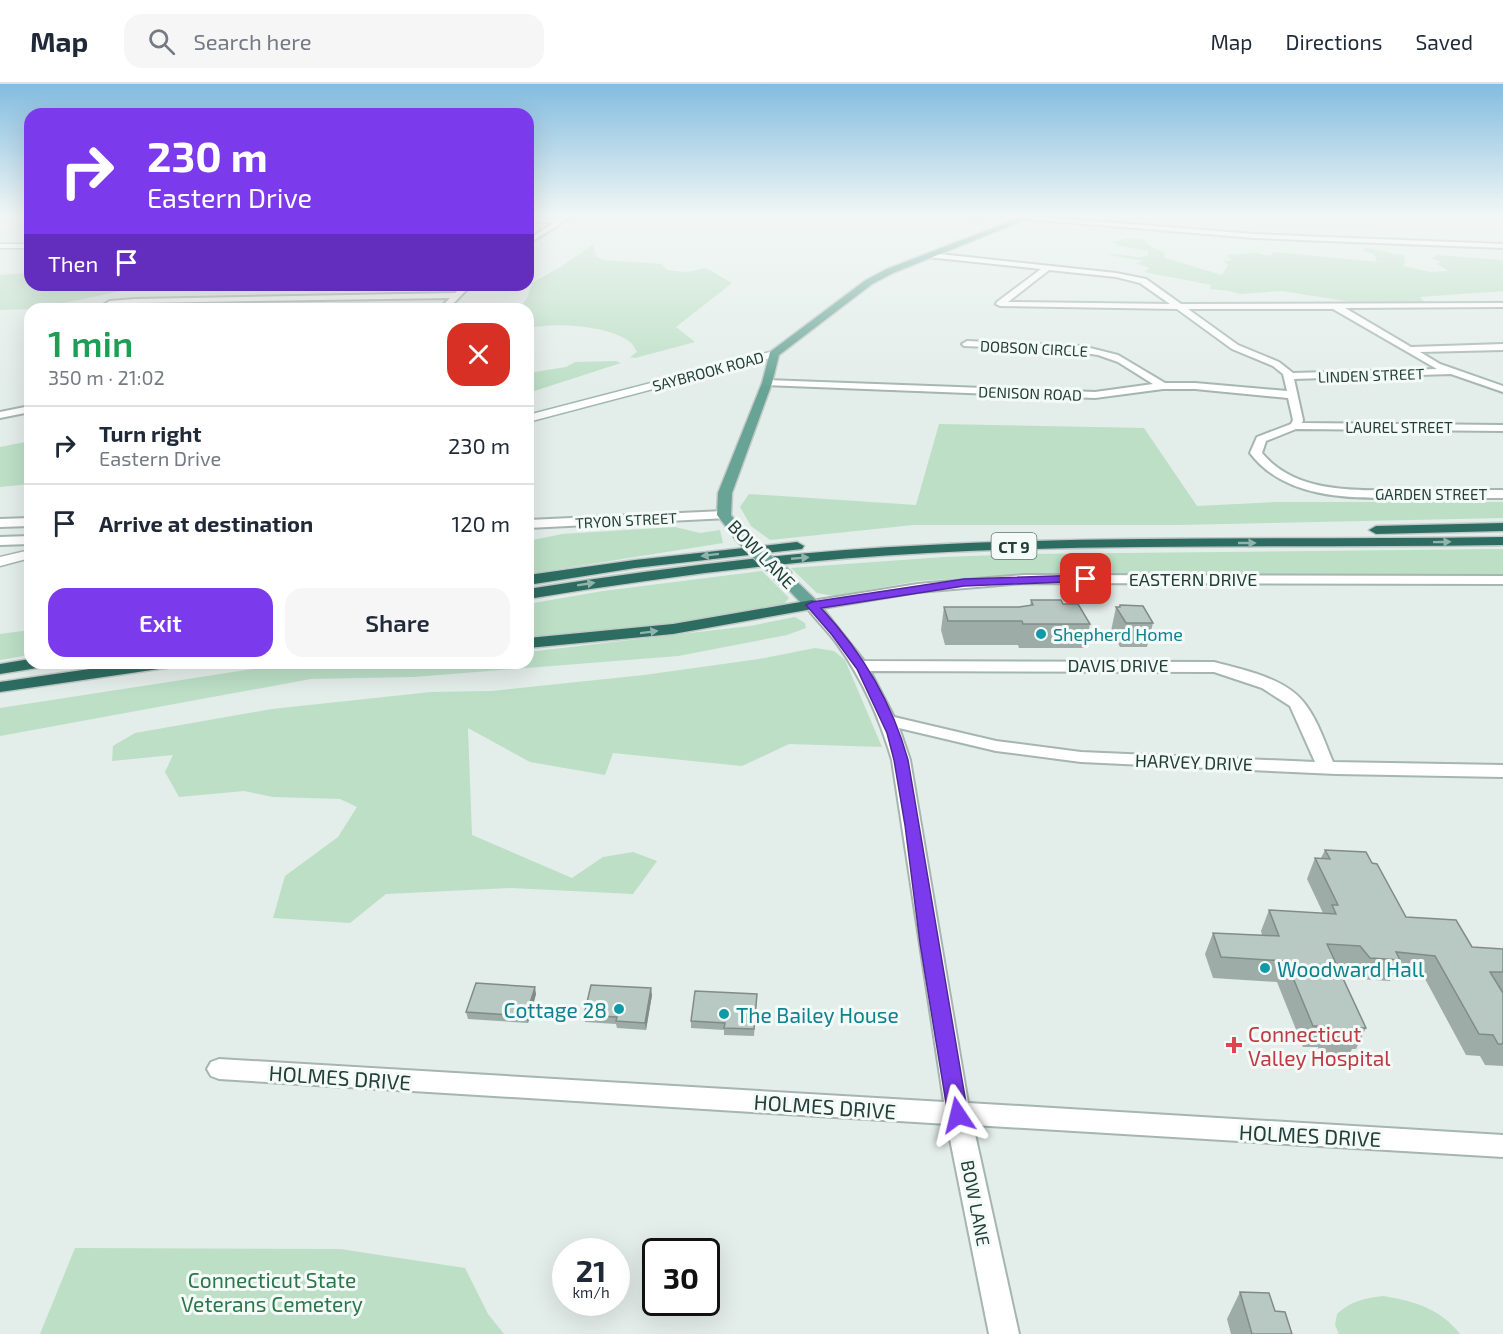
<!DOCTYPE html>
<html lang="en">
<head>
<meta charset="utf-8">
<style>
  body { margin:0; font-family:"Exo 2",sans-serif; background:#f6f6f7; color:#1f2937; height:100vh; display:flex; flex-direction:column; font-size:22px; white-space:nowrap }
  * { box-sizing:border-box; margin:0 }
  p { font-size:20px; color:#747a83 }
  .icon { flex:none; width:33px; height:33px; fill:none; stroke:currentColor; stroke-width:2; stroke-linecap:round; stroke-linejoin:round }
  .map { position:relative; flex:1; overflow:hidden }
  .side { position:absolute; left:24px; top:219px; width:510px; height:366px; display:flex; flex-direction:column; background:#fff; border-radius:18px; box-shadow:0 6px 24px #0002 }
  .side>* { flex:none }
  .top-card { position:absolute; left:24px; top:24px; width:510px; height:183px; border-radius:18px; box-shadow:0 6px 24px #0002; background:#7c3aed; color:#fff; overflow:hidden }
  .speed { position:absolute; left:552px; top:1154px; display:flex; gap:12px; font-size:30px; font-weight:700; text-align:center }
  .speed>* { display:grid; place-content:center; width:78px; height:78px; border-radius:50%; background:#fff; box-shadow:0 6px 24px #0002; line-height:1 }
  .speed small { font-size:15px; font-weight:400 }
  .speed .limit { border:3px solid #111; border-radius:9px; background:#fff; color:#111 }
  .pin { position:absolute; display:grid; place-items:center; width:51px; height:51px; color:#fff; margin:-26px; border-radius:12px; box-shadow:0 3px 9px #0006 }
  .me { position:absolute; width:66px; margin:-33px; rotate:350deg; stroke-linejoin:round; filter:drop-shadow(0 0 4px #0008) }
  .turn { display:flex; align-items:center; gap:21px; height:126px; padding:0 24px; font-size:27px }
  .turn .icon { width:78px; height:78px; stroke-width:2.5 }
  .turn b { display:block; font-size:42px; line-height:51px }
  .then { display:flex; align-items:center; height:57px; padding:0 24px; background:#0003; gap:12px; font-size:22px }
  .round { display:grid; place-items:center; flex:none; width:63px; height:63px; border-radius:18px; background:#f6f6f7 }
  .headline { display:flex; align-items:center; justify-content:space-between; height:102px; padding:0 24px }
  h1 { font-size:36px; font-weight:600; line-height:45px; color:#1e9e55 }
  .cta { display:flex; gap:12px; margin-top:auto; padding:12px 24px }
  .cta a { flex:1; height:69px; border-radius:18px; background:#7c3aed; color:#fff; font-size:24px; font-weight:600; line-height:69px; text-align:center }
  .cta a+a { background:#f6f6f7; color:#1f2937 }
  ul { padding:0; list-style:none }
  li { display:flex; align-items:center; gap:18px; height:78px; padding:0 24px; border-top:2px solid #e0e1e3 }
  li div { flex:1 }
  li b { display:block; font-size:22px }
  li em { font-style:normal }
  header { display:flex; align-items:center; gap:36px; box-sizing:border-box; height:84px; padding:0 30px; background:#fff; border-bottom:2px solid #e0e1e3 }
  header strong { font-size:28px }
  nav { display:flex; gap:33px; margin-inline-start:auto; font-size:21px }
  .search { width:420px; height:54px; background:#f6f6f7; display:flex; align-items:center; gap:15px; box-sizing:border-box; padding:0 21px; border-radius:18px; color:#747a83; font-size:22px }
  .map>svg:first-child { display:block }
</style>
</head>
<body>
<header>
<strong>Map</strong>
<div class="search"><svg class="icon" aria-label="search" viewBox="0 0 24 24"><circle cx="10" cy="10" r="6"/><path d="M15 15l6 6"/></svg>Search here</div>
<nav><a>Map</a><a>Directions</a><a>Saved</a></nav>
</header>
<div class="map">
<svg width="1503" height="1250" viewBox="0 0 1503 1250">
  <rect width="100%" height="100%" fill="#e3ede9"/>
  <g fill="#bcdfc6">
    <path d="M 1128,154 L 1145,156 L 1148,161 L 1164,169 L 1165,174 L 1222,191 L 1228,181 L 1224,177 L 1232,176 L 1226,171 L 1256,169 L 1270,172 L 1274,168 L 1377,178 L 1374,170 L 1363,167 L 1365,164 C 1379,165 1389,170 1403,171 L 1405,177 L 1403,182 L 1430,188 L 1449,187 L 1437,180 L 1441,178 L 1432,174 L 1437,171 L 1503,176 L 1503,207 L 1420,213 L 1424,218 L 1358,219 L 1282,207 L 1240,210 L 1230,207 L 1210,205 L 1211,201 C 1189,196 1167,193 1144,188 L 1150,184 L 1135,179 L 1143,177 L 1108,171 C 1121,168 1135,177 1148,171 L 1148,167 L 1115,161 L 1119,160 L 1111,158 Z"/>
    <path d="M 594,160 L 595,170 L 602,176 L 662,180 L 667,186 L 686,188 L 706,184 L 732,199 L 676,243 L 695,258 L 635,274 L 630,273 L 637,268 C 635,264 632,259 629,257 C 606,241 554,238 528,244 L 528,225 L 519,225 L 527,214 L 532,199 L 562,182 Z"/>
    <polygon points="30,189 30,201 150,201 35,225 0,226 0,191"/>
    <polygon points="616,277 621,279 528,309 528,289 566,283 575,278"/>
    <polygon points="939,340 1144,344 1197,422 1275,418 1503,418 1503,434 1177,441 913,441 770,456 751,442 740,423 749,410 916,421"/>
    <polygon points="30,357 30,400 0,403 0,363"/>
    <polygon points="675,443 700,449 720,446 723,459 528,490 528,457 562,450"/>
    <polygon points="1503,465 1503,491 1030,490 918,497 834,512 817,509 791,484 944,473 1027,470"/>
    <polygon points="762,487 789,514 783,521 773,525 718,534 594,550 528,555 528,520 603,507"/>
    <polygon points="795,533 805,539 806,544 787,551 678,572 414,593 311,595 0,652 0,624 291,579 528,579 528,568 750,542"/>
    <polygon points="30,546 30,571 0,576 0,550"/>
    <polygon points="815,564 834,567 845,576 882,663 789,660 742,682 613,669 605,691 530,678 468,644 472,751 572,794 603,773 633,768 657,777 633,810 511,804 386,810 350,839 273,834 285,792 338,753 357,723 340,715 273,713 244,707 179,713 165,688 173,671 112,677 113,662 135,649 272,625 431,608 492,607 644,591 759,575"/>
    <polygon points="75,1164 340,1165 465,1184 488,1230 504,1250 40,1250"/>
    <path d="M 1384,1212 C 1416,1218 1439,1224 1460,1250 L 1339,1250 L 1335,1241 L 1337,1230 C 1351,1217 1365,1214 1384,1212 Z"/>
  </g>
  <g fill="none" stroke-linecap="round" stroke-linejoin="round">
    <g stroke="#a5b5b0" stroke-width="4">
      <g id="minor">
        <polygon points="566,131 574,131 528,160 528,155 554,139 528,137 528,133 560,135"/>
        <polygon points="957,131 987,131 987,132 984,134"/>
        <polygon points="1029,132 1254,150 1503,160 1503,164 1254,154 1027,135"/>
        <path d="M 930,169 L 1116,189 L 1146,195 L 1181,220 L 1503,219 L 1503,223 L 1345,224 L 1411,263 L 1503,260 L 1503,266 L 1420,268 L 1440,280 L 1503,302 L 1503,308 L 1451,290 L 1294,295 L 1303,336 L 1302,339 L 1503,341 L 1503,347 L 1296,345 L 1266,357 L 1262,369 C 1297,411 1359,406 1410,406 C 1441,406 1472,406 1503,406 L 1503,414 C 1472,414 1442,414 1411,414 C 1357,414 1287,418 1250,369 L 1257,353 L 1291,340 L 1293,336 L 1288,314 L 1195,305 L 1163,305 L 1095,314 L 764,301 L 764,297 L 767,296 L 1095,308 L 1153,300 L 1118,278 L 1098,271 L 1063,266 L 964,262 L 962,260 L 967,257 L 1082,262 L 1118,271 L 1165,299 L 1195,299 L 1287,307 L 1283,290 L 1273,282 L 1232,265 L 1177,225 L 1000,222 L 996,220 L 997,218 L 1041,185 L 927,173 ZM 1049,186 L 1116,193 L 1140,199 L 1170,220 L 1008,218 ZM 1188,225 L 1333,225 L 1437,285 L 1293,289 L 1279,278 L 1238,261 Z"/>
        <polygon points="463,201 471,201 448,225 439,225 450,214 135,219 96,225 110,217 135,215 455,209"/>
        <polygon points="30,322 30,328 0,334 0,328"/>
        <polygon points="724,427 730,431 728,434 528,444 528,436"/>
        <polygon points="30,434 30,442 0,443 0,435"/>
        <polygon points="30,452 30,460 0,461 0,453"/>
        <path d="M 1024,491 L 1503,492 L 1503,500 L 1024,499 L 918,508 L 822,524 L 864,577 L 1214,578 C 1244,586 1286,594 1305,620 C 1318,637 1325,659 1333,678 L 1503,681 L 1503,693 L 1336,690 L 1081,678 L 996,667 L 899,644 L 910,676 L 968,1019 L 1503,1051 L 1503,1073 L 973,1041 L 1019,1250 L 989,1250 L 947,1040 L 219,995 L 211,992 L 207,985 L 211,978 L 219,975 L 944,1018 L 892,676 C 880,635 863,596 838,561 C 828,547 815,535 805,521 L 812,517 L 918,500 ZM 870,587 L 1214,588 L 1262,604 L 1290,622 L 1315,678 L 1081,668 L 996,657 L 894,633 Z"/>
      </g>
    </g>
    <g stroke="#a1b9b1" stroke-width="3">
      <g id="secondary">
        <rect x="0" y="160" width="30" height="4"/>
        <polygon points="774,267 778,268 778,272 528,338 528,331"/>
        <polygon points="30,466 30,474 0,482 0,473"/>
      </g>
    </g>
    <g stroke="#c1c9c7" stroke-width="3">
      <g id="primary">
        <polygon points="1027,131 1037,131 893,189 872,200 779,271 772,299 732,409 731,431 746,450 744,453 734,453 717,431 718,409 762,299 770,268 866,196 887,185"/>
        <polygon points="786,490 791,492 818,518 820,521 818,524 806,524 781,498 778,495 781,492"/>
      </g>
    </g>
    <g stroke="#c1c9c7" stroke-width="3">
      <g id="motorway">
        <polygon points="1503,439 1503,447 1376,450 1369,446 1376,442"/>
        <path d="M 1503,453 L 1503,461 C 1311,464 1120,459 928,469 C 794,476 661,493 528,515 L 528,505 C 661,484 794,467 928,461 C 1120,451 1311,456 1503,453 Z"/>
        <polygon points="797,458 804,462 802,465 635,484 528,501 528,491 635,476"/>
        <polygon points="812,516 818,518 820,521 818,524 673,550 528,564 528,554 673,540"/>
        <polygon points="30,575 30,579 45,579 43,583 37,584 0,590 0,580"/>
        <polygon points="131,579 174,579 172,583 166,584 0,608 0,598"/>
      </g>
    </g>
    <use href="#minor" fill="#fff" fill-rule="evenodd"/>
    <use href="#secondary" fill="#fff" fill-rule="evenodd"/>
    <use href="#primary" fill="#67a495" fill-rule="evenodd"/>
    <use href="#motorway" fill="#2d6c60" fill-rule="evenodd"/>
    <g stroke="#c1c9c7" stroke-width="16" stroke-linecap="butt">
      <polyline id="primary-bridge-far1" points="739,450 781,491"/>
    </g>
    <g stroke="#c1c9c7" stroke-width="20" stroke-linecap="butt">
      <polyline id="primary-bridge" points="780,489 786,495"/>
    </g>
    <use href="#primary-bridge-far1" stroke="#67a495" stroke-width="14"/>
    <use href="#primary-bridge" stroke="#67a495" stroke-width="17"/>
  </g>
  <g fill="#9eaca7">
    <polygon points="1031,516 1063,520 1090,540 1085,564 1019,564 1018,561 945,561 941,546 944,523 1019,523 1030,522"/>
    <polygon points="1120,521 1153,539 1147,563 1120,563 1111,547 1116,523 1119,523"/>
    <polygon points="1325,766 1372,779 1406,833 1472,863 1503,865 1503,982 1485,981 1480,972 1466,971 1424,893 1393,890 1390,897 1360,895 1351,882 1337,882 1366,944 1356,965 1352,965 1347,975 1322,974 1318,963 1303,963 1277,898 1213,894 1205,870 1213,849 1262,851 1261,847 1269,826 1323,829 1307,795 1315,774 1321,774"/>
    <polygon points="536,910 528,939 468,935 466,928"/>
    <polygon points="757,910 754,952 724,951 724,946 691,944 691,937"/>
    <polygon points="652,911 646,946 617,944 616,940 585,938 584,931"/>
    <polygon points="1240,1208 1275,1227 1292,1250 1231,1250 1227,1235"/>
  </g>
  <g fill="#818c88">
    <polygon points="535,903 536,910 528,939 526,932"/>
    <polygon points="651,904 652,911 646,946 645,939"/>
  </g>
  <g fill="#b8c8c2" stroke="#818c88" stroke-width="1.5">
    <polygon points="1031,516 1061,516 1063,520 1078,520 1090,540 1023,540 1022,537 948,537 944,523 1019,523 1033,521"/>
    <polygon points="1120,521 1143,522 1153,539 1126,539 1116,523 1120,523"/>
    <polygon points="1325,766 1366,768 1372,779 1377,780 1406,833 1456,836 1472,863 1503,865 1503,888 1490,888 1503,909 1503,960 1498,960 1493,951 1479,950 1435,872 1396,868 1400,876 1370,874 1360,862 1327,860 1366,944 1353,944 1358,954 1332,953 1328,942 1313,942 1286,877 1221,873 1213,849 1279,852 1269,826 1336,830 1332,821 1338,821 1315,774 1330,775"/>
    <polygon points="476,899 535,903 526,932 466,928"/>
    <polygon points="591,901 651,904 645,939 616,937 617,933 584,931"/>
    <polygon points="695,907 757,910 754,945 724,944 725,939 691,937"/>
    <polygon points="1240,1208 1269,1209 1275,1227 1285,1228 1292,1250 1252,1250"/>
  </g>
  <defs><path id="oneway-solid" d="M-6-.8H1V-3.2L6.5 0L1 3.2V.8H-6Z" transform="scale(1.5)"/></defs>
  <g fill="#90b3ac">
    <use href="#oneway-solid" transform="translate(1442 458) rotate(-1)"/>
    <use href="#oneway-solid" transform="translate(1247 459)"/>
    <use href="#oneway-solid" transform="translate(710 471) rotate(173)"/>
    <use href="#oneway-solid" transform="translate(800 474) rotate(-5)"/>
    <use href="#oneway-solid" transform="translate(586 500) rotate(-9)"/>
    <use href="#oneway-solid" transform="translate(649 548) rotate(-7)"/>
  </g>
  <linearGradient id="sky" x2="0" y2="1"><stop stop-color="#83bce0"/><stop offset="0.43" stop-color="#f2f7f5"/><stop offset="1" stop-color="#f2f7f5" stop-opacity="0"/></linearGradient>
  <rect width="1503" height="306" fill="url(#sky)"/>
  <path fill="#7c3aed" stroke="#51269a" stroke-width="1.5" d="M 1086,491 L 1090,492 L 1090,497 L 964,502 L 821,524 C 862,568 892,618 908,676 L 968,1031 L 965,1037 L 958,1040 L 951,1037 L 948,1031 L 920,859 L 905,741 L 894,676 L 887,649 L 857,585 L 832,551 L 806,521 L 812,518 L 964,495 Z"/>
  <g fill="#0f9aa8" stroke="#f4faf7" stroke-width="2">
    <circle cx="1041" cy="550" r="6"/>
    <circle cx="1265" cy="884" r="6"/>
    <circle cx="619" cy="925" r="6"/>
    <circle cx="724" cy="930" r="6"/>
  </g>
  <path fill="#e0444e" stroke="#f4faf7" stroke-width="2" d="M1231 952h6v6h6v6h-6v6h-6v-6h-6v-6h6z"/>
  <g text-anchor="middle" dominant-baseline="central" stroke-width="6" stroke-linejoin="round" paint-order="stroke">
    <g font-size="15" fill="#223f38" stroke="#f4faf7">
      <text transform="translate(1034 264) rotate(3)">DOBSON CIRCLE</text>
      <text transform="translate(708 287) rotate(-15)">SAYBROOK ROAD</text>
      <text transform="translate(1371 291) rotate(-2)">LINDEN STREET</text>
      <text transform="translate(1030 309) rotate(2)">DENISON ROAD</text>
      <text x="1399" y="343">LAUREL STREET</text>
      <text x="1431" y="410">GARDEN STREET</text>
      <text transform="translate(626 436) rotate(-3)">TRYON STREET</text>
    </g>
    <rect fill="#f4faf7" stroke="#617771" stroke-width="1.5" x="991.5" y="449" width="45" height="26" rx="4.5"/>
    <g font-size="16" font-weight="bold" fill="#223f38">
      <text x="1014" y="462">CT 9</text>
    </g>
    <g font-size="18" fill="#223f38" stroke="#f4faf7">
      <text transform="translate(762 470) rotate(46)">BOW LANE</text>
      <text x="1193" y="495">EASTERN DRIVE</text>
      <text x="1118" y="581">DAVIS DRIVE</text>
      <text transform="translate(1194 678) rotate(2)">HARVEY DRIVE</text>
      <text transform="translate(976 1119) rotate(79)">BOW LANE</text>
    </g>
    <g font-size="18" fill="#0d838f" stroke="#f4faf7" text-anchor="start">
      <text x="1053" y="550">Shepherd Home</text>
    </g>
    <g font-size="21" fill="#0d838f" stroke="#f4faf7" text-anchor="start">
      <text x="1277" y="884">Woodward Hall</text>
      <text x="607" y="925" text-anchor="end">Cottage 28</text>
      <text x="736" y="930">The Bailey House</text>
    </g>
    <g font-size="21" fill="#be3a42" stroke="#f4faf7" text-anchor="start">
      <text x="1248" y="949">Connecticut<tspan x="1248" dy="24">Valley Hospital</tspan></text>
    </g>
    <g font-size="21" fill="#223f38" stroke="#f4faf7">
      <text transform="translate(340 993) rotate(4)">HOLMES DRIVE</text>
      <text transform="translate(825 1022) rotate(4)">HOLMES DRIVE</text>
      <text transform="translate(1310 1051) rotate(3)">HOLMES DRIVE</text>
    </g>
    <g font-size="21" fill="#2b774a" stroke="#f4faf7">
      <text x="272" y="1195">Connecticut State<tspan x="272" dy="24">Veterans Cemetery</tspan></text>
    </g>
  </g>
</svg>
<div class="speed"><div>21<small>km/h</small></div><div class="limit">30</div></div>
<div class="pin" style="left:1086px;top:495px;background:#d93025"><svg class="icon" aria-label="arrive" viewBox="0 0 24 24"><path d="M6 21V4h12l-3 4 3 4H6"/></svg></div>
<svg class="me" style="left:958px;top:1031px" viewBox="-20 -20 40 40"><path d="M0-17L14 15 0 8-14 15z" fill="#7c3aed" stroke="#fff" stroke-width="4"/></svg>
<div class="top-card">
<div class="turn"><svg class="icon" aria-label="right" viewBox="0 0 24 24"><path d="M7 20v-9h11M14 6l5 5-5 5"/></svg><div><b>230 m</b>Eastern Drive</div></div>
<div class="then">Then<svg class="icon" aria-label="arrive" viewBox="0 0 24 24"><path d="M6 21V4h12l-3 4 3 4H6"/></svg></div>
</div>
<section class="side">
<div class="headline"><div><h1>1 min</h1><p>350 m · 21:02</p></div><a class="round" style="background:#d93025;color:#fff"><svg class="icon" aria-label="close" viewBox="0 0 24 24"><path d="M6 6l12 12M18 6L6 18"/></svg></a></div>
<ul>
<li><svg class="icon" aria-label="right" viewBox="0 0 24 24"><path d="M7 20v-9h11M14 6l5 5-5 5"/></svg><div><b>Turn right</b><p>Eastern Drive</p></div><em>230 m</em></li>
<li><svg class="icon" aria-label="arrive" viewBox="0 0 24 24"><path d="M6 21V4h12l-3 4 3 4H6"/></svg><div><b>Arrive at destination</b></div><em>120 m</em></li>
</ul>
<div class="cta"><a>Exit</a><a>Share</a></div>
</section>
</div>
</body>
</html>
